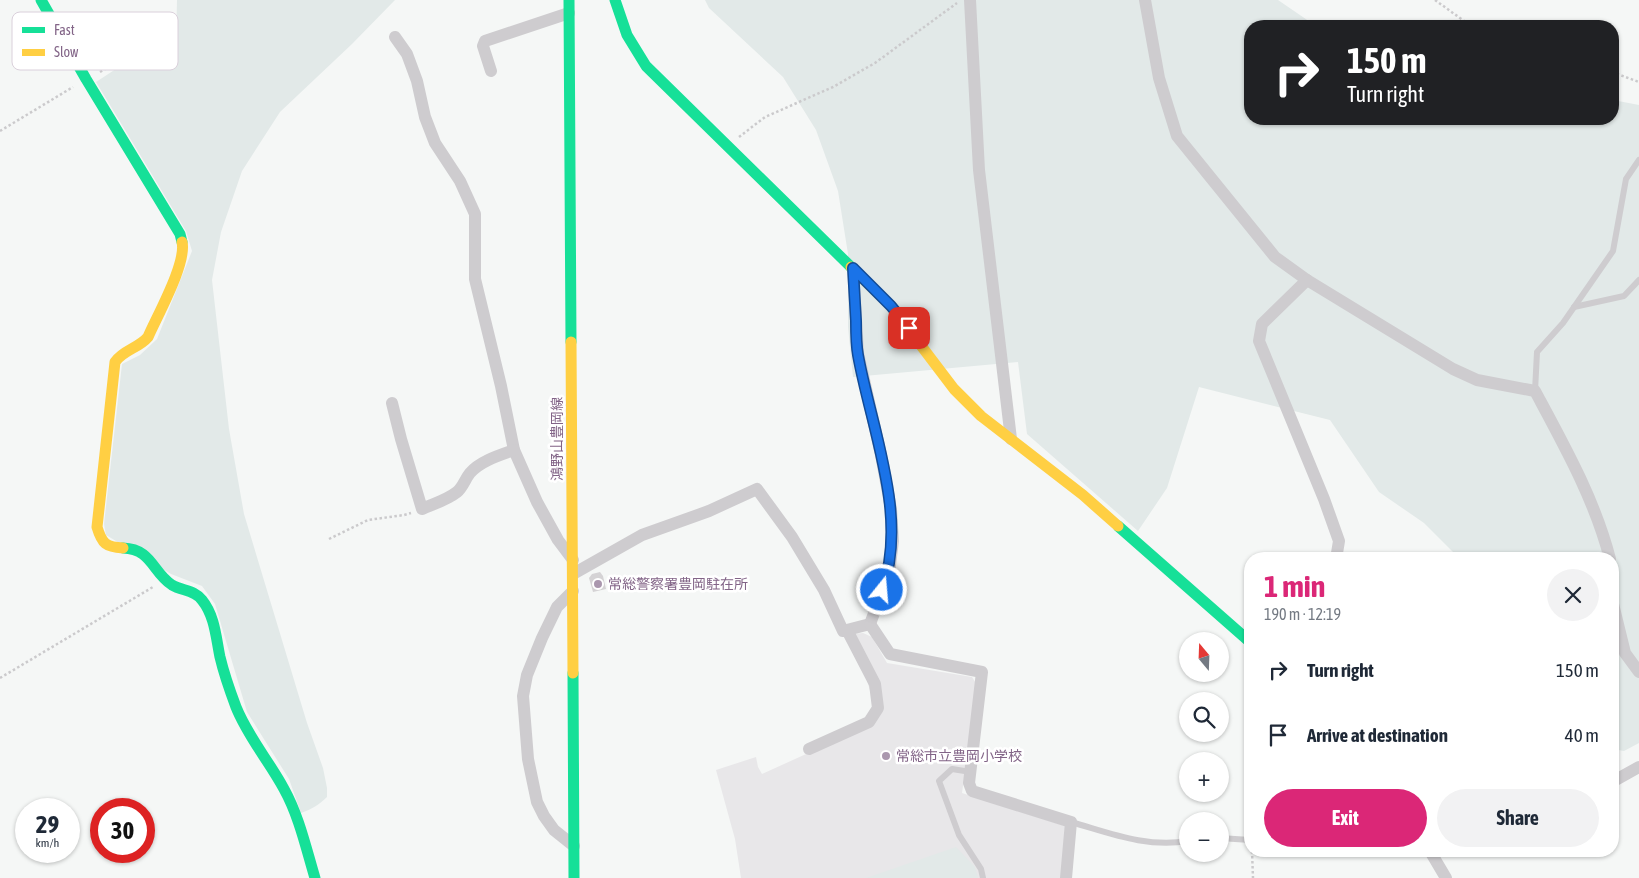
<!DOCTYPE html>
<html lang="en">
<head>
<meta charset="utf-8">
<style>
  body { margin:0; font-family:"Asap Condensed","Noto Sans JP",sans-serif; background:#f2f2f3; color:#1f2937; height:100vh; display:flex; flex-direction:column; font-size:19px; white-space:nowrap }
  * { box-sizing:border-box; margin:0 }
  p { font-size:16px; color:#747a83 }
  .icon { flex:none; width:28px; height:28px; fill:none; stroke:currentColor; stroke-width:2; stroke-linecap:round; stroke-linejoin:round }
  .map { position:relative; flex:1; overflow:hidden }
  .sheet { position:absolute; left:1244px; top:552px; width:375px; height:305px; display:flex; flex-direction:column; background:#fff; border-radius:20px; box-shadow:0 1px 4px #0004 }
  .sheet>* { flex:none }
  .banner { position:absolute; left:1244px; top:20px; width:375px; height:105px; border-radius:20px; box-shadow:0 1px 4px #0004; background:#202124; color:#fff; overflow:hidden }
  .needle { width:32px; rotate:341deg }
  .tools { position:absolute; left:1179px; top:632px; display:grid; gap:10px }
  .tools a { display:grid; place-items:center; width:50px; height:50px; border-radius:50%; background:#fff; box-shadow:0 1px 4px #0004; font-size:25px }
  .speed { position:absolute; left:15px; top:798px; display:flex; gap:10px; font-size:25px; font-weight:700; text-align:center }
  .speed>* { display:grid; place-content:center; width:65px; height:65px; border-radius:50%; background:#fff; box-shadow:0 1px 4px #0004; line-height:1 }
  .speed small { font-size:12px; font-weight:400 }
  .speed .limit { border:8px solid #d22; background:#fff; color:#111 }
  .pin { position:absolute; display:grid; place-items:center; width:42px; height:42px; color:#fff; margin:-21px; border-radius:10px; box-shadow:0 2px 8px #0006 }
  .me { position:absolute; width:55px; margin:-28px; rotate:17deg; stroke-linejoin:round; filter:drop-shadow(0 0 4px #0008) }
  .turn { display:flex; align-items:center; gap:18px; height:105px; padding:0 20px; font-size:22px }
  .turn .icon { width:65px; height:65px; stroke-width:2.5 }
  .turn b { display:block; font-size:35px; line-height:42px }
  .round { display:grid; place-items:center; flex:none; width:52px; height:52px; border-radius:26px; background:#f2f2f3 }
  .headline { display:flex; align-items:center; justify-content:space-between; height:85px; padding:0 20px }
  h1 { font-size:30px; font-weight:700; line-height:38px; color:#db2777 }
  .action { display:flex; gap:10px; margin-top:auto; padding:10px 20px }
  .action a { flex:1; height:58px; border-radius:30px; background:#db2777; color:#fff; font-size:20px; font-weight:700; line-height:58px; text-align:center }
  .action a+a { background:#f2f2f3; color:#1f2937 }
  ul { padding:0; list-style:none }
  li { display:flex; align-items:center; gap:15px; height:65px; padding:0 20px }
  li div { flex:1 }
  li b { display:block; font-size:19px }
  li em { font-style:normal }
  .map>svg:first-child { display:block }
</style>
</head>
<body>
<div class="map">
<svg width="1639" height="878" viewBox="0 0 1639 878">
  <rect width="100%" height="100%" fill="#f5f7f6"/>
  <polygon fill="#e8e7e9" points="863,633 872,637 887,663 972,677 977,685 962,793 1065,826 1063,878 741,878 735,839 716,770 756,757 758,767 762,774 870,725 878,717 853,634"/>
  <g fill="#e2e9e8">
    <path d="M 177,0 L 395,0 L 352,44 L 280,112 L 242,171 L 221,232 L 212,280 L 229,429 L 244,514 L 307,723 L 323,768 L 327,788 L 327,797 C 319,805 312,809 301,813 L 289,779 L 247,712 L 215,604 L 202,586 L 171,574 L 106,535 L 104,524 L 122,364 L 140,355 L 157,339 L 192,251 L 186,231 L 96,82 L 145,50 L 166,53 L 176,45 Z"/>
    <polygon points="705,0 1278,0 1316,26 1250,26 1250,119 1612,119 1613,100 1639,105 1639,743 1624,751 1613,749 1612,559 1460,559 1424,523 1379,492 1330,420 1199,387 1167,488 1138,531 1027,434 1018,362 853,377 848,327 848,254 838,191 816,130 783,77 709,8"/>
    <polygon points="956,847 975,867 978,878 866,878"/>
  </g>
  <polygon fill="#d5d3d5" points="600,572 603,576 606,589 593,592 589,578 592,574"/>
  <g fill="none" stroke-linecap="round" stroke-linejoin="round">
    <g stroke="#cbcacc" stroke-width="2.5" stroke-dasharray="2.5 2.5" stroke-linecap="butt">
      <polyline points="1435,0 1471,26"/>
      <polyline points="100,72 163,35"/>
      <polyline points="1612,72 1639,82"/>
      <polyline points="0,131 73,87"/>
      <polyline points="739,137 765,117 833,87 875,63 957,3"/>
      <polyline points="329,539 368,520 404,515 411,513"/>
      <polyline points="0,678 153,587"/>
      <polyline points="1252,851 1253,878"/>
    </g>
    <g stroke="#cecccf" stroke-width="6">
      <polyline points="1574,307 1624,296 1639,280"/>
      <polyline points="1535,391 1537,352 1563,323 1613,251 1626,179 1639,160"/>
      <polyline points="971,772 952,769 939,781 959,835 981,869 983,878"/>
      <path d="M 1071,822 C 1110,833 1146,848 1188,841"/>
      <polyline points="1220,838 1250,840"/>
    </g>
    <g stroke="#cecccf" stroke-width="12">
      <polyline points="970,0 979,170 1011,439"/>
      <path d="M 1145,0 L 1159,78 L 1177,136 L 1275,257 L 1307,280 L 1453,369 L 1477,380 L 1535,391 C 1564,445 1595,500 1610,559"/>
      <polyline points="395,37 407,54 417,81 425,117 435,143 460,181 475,214 475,279 501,386 514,450 537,502 558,540 573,560"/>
      <polyline points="491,71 483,46 485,41 569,13"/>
      <polyline points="853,268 858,353 881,455 891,509 893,541 889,573 870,624"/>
      <polyline points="1307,280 1262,324 1259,341 1324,499 1339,541 1336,559"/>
      <path d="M 392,403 L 401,439 L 422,509 C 433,504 447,500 457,492 C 463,487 465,479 470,473 C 480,461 500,455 514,450"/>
      <polyline points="573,574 642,535 709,511 757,489 792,537 824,590 843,631 870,624"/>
      <polyline points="573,591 557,607 542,638 527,675 523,696 528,759 537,802 544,816 554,830 574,846"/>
      <polyline points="1612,596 1613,604 1625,653 1639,672"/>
      <polyline points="870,624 890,654 982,672 969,783 972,791 1071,822 1066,878"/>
      <polyline points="809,749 869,722 878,708 875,684 847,630"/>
      <polyline points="1612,782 1639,767"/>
      <polyline points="1430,851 1446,878"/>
    </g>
    <g stroke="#16e098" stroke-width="11">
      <polyline points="41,0 86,79 180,234 182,242"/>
      <polyline points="569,0 571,342"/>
      <polyline points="615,0 627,35 646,66 851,267"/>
      <polyline points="1118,526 1250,642"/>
      <path d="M 123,548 C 152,549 152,572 172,585 C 182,591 195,590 202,600 C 215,616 216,638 220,657 C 224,674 230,691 236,707 C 248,737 269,761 284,789 C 299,816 306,848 315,878"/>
      <polyline points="573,673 574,878"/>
    </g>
    <g stroke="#ffcf43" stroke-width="11">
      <polyline points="851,267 891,306 954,389 981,416 1083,495 1118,526"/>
      <polyline points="571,342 573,673"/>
      <path d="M 123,548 C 106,547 102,544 97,527 L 115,362 C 123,350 139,348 148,337 C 157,316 187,263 182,242"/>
    </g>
  </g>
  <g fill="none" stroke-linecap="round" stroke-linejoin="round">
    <g stroke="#114b97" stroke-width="12">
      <path id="route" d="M 882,590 C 909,517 871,428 858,355 C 856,344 856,332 856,321 C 855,303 854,286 853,268 L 891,306 L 909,328"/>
    </g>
    <use href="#route" stroke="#1a73e8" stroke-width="9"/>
  </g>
  <g fill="#aa97ae" stroke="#fff" stroke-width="2">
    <circle cx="598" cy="584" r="5"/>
    <circle cx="886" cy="756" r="5"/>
  </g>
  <g text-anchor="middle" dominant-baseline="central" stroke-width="5" stroke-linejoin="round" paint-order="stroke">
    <g font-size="14" fill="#826487" stroke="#fff">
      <text transform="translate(557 439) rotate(-90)">鴻野山豊岡線</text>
    </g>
    <g font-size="14" fill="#826487" stroke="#fff" text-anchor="start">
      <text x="608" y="584">常総警察署豊岡駐在所</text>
      <text x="896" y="756">常総市立豊岡小学校</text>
    </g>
  </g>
  <rect x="12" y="12" width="166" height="58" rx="8" fill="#fff" stroke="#dad0db" stroke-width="1"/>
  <rect x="22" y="27" width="23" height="6" fill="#16e098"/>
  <rect x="22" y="49" width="23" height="7" fill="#ffcf43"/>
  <g font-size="14" fill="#826487">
    <text x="54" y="35">Fast</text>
    <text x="54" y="57">Slow</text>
  </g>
</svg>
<div class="tools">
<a><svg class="needle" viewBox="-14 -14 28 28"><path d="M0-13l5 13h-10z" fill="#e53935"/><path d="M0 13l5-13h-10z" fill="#747a83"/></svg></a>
<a><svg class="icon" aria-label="search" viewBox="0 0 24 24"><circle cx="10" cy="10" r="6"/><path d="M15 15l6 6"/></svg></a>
<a>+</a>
<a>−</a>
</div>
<div class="speed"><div>29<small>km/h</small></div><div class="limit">30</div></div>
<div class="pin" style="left:909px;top:328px;background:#d93025"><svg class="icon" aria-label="arrive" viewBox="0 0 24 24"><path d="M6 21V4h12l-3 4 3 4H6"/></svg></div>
<svg class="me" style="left:882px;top:590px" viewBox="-20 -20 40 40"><circle r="17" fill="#1a73e8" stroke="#fff" stroke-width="3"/><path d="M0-11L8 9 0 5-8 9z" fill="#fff"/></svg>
<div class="banner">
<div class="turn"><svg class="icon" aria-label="right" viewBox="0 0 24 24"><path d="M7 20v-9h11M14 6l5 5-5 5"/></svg><div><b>150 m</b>Turn right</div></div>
</div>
<section class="sheet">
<div class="headline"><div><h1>1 min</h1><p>190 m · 12:19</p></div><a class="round"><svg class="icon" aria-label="close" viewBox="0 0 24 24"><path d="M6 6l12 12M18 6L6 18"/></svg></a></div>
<ul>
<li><svg class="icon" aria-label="right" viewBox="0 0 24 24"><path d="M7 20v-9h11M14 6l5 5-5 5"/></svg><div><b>Turn right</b></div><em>150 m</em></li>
<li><svg class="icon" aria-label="arrive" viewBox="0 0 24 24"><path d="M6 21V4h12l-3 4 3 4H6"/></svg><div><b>Arrive at destination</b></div><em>40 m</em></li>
</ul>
<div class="action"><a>Exit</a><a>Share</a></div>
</section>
</div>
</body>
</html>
